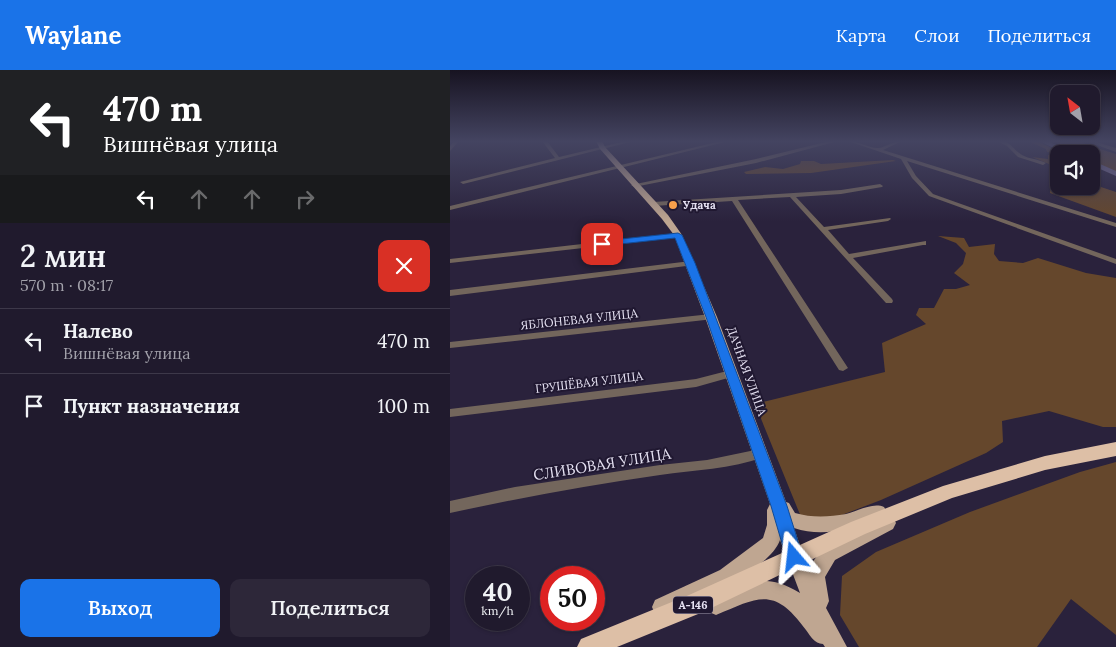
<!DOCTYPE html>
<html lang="ru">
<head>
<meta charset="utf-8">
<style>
  body { margin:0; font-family:Lora,serif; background:#2d2739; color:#f1f3f6; height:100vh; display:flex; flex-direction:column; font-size:19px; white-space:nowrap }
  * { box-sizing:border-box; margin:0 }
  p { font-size:16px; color:#a2a1aa }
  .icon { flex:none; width:28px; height:28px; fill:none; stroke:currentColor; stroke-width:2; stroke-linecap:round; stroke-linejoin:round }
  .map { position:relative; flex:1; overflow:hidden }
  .details { display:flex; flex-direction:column; background:#201a2d; width:450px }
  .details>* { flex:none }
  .guide { background:#202124; color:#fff; overflow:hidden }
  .needle { width:32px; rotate:329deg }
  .controls { position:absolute; left:600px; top:15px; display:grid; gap:10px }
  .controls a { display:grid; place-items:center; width:50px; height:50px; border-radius:10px; background:#201a2d; box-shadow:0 1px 4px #0004,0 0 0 1px #3d3849; font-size:25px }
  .speed { position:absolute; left:15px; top:496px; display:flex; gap:10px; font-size:25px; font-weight:700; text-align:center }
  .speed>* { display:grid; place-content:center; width:65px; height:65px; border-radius:50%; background:#201a2d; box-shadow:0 1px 4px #0004,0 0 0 1px #3d3849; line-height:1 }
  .speed small { font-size:12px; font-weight:400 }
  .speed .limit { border:8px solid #d22; background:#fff; color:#111 }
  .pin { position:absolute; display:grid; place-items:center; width:42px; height:42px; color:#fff; margin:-21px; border-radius:10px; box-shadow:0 2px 8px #0006 }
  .me { position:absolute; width:55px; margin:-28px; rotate:343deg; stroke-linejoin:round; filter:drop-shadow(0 0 4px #0008) }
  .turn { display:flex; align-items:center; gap:18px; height:105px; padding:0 20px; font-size:22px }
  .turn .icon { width:65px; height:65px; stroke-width:2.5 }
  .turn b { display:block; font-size:35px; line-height:42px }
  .lanes { display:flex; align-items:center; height:48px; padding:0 20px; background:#0003; justify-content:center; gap:25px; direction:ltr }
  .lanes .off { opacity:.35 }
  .round { display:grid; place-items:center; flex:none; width:52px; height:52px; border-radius:10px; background:#2d2739 }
  .summary { display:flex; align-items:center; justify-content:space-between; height:85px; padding:0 20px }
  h1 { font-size:30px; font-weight:600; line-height:38px }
  .button { display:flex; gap:10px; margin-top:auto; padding:10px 20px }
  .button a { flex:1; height:58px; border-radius:10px; background:#1a73e8; color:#fff; font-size:20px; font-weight:600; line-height:58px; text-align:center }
  .button a+a { background:#2d2739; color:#f1f3f6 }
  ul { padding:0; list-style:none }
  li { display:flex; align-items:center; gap:15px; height:65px; padding:0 20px; border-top:1px solid #3d3849 }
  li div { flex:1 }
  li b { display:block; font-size:19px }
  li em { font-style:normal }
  header { display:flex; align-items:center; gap:30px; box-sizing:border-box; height:70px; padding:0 25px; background:#1a73e8; color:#fff }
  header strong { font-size:24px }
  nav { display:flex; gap:28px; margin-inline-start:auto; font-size:18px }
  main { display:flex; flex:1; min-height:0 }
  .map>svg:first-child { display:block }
</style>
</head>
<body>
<header>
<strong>Waylane</strong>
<nav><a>Карта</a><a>Слои</a><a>Поделиться</a></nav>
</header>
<main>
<section class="details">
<div class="guide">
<div class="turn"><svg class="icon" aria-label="left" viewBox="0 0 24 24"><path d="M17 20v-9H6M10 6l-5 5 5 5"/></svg><div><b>470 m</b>Вишнёвая улица</div></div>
<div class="lanes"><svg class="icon" aria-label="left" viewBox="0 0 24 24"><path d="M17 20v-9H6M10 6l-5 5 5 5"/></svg><svg class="icon off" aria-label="ahead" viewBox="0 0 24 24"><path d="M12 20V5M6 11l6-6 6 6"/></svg><svg class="icon off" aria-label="ahead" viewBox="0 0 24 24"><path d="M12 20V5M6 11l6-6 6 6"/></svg><svg class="icon off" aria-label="right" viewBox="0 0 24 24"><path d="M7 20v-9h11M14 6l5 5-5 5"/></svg></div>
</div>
<div class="summary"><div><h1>2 мин</h1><p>570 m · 08:17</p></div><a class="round" style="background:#d93025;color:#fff"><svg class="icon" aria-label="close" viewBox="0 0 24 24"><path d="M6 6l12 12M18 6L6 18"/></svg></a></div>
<ul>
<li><svg class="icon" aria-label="left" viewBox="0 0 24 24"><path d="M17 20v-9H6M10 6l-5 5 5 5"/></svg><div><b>Налево</b><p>Вишнёвая улица</p></div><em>470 m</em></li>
<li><svg class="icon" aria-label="arrive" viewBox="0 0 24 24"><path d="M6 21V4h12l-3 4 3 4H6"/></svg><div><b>Пункт назначения</b></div><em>100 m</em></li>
</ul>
<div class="button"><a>Выход</a><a>Поделиться</a></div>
</section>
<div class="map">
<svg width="666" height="577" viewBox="0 0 666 577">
  <rect width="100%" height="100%" fill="#2a223c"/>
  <g fill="#65472c">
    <polygon points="578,71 587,71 614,84 609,84 609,101 601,99 599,94 582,87 598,89 598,85 607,84 597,82 596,79"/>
    <polygon points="603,71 630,71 637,75 666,84 666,102 641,90 641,84 629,84"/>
    <polygon points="443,90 446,91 361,103 296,104 294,102 315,97 333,99 350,94 351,91 364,91 371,94"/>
    <polygon points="609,110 609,116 625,116 642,124 648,116 666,122 666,147 600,123 601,114"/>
    <polygon points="488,166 514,168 519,177 545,174 544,184 549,191 573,193 588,188 636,203 666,208 666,357 653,357 599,341 552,351 553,372 536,383 431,430 371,453 351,447 305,334 435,302 432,273 476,254 466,245 469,238 484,238 494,219 506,219 520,215 504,203 513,194 516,183 506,173"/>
    <polygon points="666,392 666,565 621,529 587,577 409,577 390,545 392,506 426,482 520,442 630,402"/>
  </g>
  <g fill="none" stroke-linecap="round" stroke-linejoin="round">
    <g fill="#776d92" fill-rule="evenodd">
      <polygon points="590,71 598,71 624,84 615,84"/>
      <polygon points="641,90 666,101 666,106 641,95"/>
    </g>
    <g fill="#73665c" fill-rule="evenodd">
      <polygon points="4,71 9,71 0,81 0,76"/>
      <polygon points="92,71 97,71 109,87 176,71 184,71 13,114 10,112 105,88"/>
      <polygon points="271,71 279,71 0,140 0,136"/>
      <polygon points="380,71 388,71 306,93 184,117 181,115 306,89"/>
      <path d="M 398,71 C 408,71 421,79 429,78 C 438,76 443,71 452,71 L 433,80 L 666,153 L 666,157 L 457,91 L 466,106 L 483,124 L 666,189 L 666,194 L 479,126 L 462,108 L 451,89 Z"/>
      <path d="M 547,71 C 562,71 561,78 572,85 C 579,89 589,89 596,93 L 593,95 L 568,87 L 557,76 Z"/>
      <polygon points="636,71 643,71 666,78 666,82"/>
      <polygon points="430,114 433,116 432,117 391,124 346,127 374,157 440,148 441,149 438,151 378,160 399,184 476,171 476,175 473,175 403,188 442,229 443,231 442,233 436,233 340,127 288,130 398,298 393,301 389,300 282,131 203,136 200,134 203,132 391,120"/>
      <polygon points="228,163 231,163 231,167 0,193 0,189"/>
      <polygon points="241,191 244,191 244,195 0,226 0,220"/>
      <polygon points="261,244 264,245 266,247 264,249 0,278 0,272"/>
      <polygon points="281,300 286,304 285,306 246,317 0,347 0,339 246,309"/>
      <path d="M 310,379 L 314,381 L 316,384 L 314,387 C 281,399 244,400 210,405 C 139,415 69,428 0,443 L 0,431 L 65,417 L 210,395 L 257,390 Z"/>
    </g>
    <path fill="#bfa691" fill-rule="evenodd" d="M 146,71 L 152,71 L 155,77 L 218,145 L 232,165 L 267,247 L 336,432 L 339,433 L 345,443 C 362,448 379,447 396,444 C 408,441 423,432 434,437 L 437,442 L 435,446 L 443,447 L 446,453 L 443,459 L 385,490 L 375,507 L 379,531 L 376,538 L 397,577 L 375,577 L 373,574 C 364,573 361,567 356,560 C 324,516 309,527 266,545 L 259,542 L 256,535 L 259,528 C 293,512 315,501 350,523 L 330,470 C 320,500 241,535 212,547 L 205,544 L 202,537 L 205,530 L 270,500 L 313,468 L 317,455 L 317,440 L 320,434 L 255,247 L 224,165 L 212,149 L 150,79 ZM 424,451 L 373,478 L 358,498 L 344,458 C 371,467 398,460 424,451 Z"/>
    <polygon fill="#ddbfa6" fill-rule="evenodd" points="666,372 666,386 595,400 502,428 415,464 253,542 167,577 127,577 131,569 239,525 401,452 493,416 595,386"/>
  </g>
  <linearGradient id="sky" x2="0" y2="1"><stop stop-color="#171321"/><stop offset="0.47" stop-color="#444461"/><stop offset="1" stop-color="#444461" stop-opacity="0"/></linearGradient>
  <rect width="666" height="152" fill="url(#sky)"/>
  <polygon fill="#1a73e8" stroke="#114b97" points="228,163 232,165 245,193 337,436 353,487 350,492 344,495 339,492 336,487 321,436 256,247 225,168 152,176 148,174 152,171"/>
  <circle fill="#f8a04b" stroke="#201831" stroke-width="2" cx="223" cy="135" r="5"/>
  <g text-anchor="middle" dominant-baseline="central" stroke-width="4" stroke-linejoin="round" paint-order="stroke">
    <g font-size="11" font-weight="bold" fill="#e6e2f3" stroke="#201831" text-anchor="start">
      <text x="233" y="135">Удача</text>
    </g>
    <rect fill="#201831" stroke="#aba5b9" stroke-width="1" x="223" y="526.5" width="40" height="17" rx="4"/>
    <g font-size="11" font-weight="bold" fill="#e6e2f3">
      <text x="243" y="535">А-146</text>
    </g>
    <g font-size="12" fill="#e6e2f3" stroke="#201831">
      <text transform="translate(129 249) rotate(-6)">ЯБЛОНЕВАЯ УЛИЦА</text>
      <text transform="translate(297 301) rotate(70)">ДАЧНАЯ УЛИЦА</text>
      <text transform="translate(139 312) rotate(-7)">ГРУШЁВАЯ УЛИЦА</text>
    </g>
    <g font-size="15" fill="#e6e2f3" stroke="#201831">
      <text transform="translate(152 394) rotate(-9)">СЛИВОВАЯ УЛИЦА</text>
    </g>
  </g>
</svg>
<div class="controls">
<a><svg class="needle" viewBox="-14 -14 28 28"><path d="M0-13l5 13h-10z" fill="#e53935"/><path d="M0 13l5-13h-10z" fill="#a2a1aa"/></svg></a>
<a><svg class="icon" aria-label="sound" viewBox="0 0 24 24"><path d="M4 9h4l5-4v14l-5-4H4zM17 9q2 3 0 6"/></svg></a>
</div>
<div class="speed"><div>40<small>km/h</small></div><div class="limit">50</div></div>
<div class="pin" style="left:152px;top:174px;background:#d93025"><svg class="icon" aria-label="arrive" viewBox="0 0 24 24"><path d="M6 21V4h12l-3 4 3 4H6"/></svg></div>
<svg class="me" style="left:344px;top:487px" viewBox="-20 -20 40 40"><path d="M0-17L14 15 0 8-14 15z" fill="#1a73e8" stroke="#fff" stroke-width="4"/></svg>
</div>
</main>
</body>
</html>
